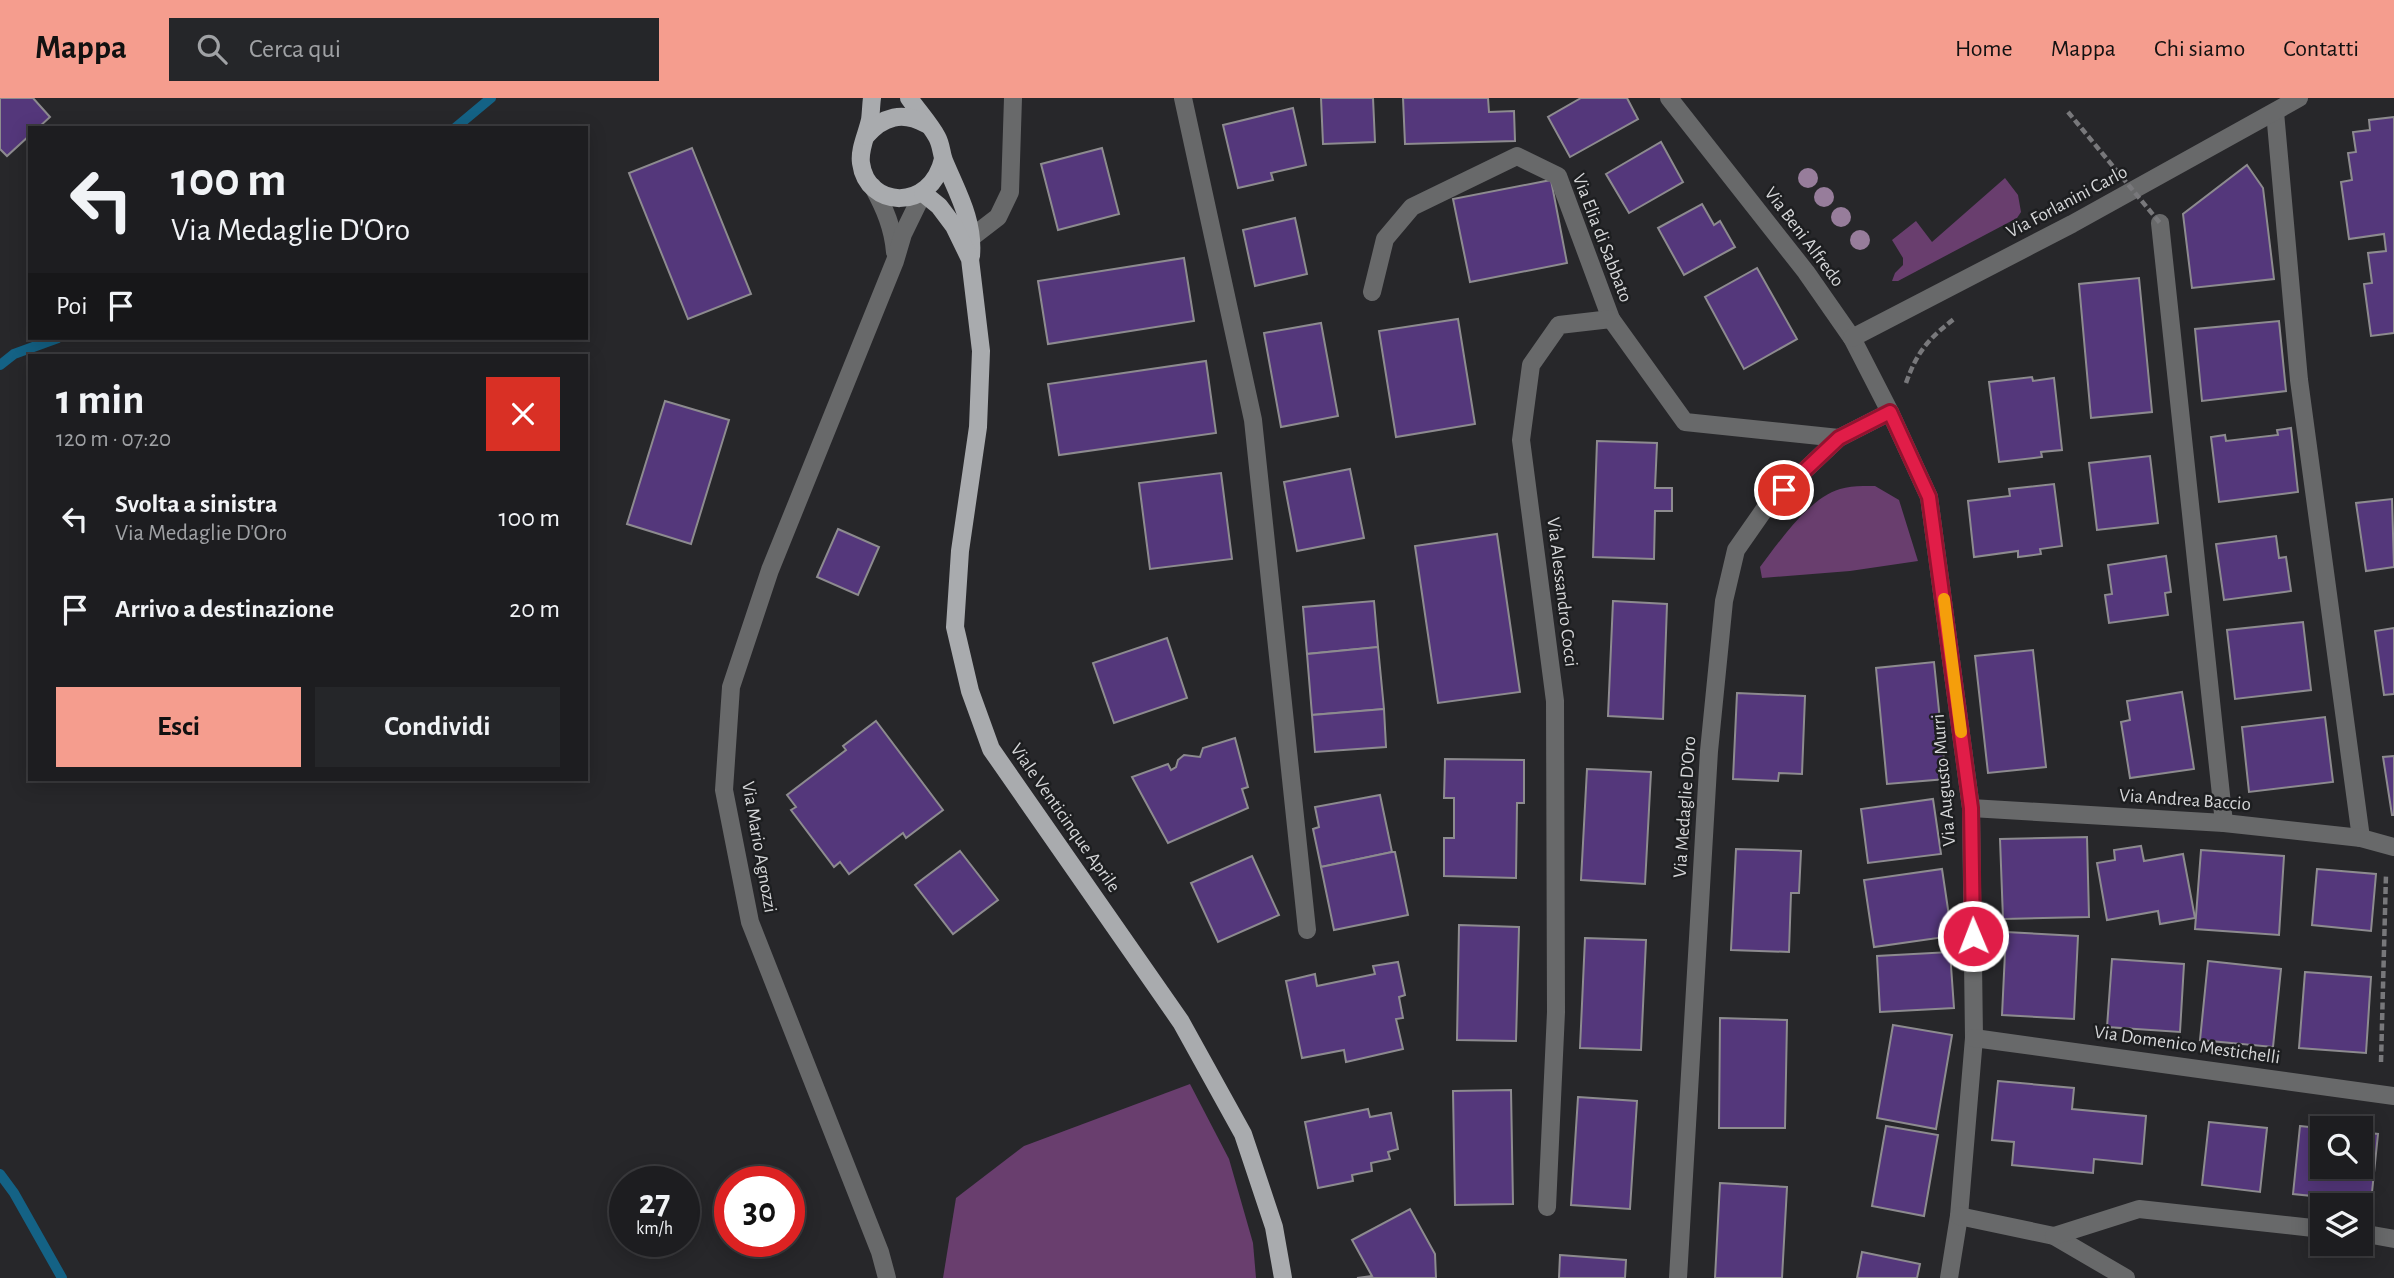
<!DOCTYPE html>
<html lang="it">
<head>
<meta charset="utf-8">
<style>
  body { margin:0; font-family:"Alegreya Sans",sans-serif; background:#252629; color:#f1f3f6; height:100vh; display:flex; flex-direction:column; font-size:26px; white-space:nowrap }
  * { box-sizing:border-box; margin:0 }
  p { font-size:23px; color:#a0a2a5 }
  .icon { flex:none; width:38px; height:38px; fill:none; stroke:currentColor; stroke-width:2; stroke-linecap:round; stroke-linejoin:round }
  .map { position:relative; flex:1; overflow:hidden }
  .sheet { position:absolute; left:28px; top:256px; width:560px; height:427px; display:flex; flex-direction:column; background:#1d1d20; border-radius:0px; box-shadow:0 4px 18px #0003,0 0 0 2px #3b3b3e }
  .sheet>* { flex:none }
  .hud { position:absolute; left:28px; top:28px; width:560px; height:214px; border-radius:0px; box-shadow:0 4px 18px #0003,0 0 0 2px #3b3b3e; background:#1d1d20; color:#f1f3f6; overflow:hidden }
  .buttons { position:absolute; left:2310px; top:1018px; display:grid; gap:14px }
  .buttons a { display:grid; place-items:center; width:63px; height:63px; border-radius:0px; background:#1d1d20; box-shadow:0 4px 18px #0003,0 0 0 2px #3b3b3e; font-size:35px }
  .speed { position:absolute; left:609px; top:1068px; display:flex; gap:14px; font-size:35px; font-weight:700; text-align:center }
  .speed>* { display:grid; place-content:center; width:91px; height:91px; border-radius:50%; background:#1d1d20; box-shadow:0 4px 18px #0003,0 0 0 2px #3b3b3e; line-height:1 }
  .speed small { font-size:18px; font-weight:400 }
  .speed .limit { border:10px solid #d22; background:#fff; color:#111 }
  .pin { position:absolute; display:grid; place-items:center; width:60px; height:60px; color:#fff; margin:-30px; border:4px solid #fff; border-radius:50%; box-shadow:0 2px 7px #0007 }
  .me { position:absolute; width:77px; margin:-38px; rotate:359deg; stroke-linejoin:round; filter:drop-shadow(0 0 5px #0008) }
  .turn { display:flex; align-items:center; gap:24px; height:147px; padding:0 28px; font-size:32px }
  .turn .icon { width:91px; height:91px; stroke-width:2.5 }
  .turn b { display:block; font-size:49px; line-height:60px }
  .then { display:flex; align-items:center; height:66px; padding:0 28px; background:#0003; gap:14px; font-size:26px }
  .round { display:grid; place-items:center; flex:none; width:74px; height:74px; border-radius:0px; background:#252629 }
  .summary { display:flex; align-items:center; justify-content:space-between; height:119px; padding:0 28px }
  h1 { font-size:42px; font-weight:700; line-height:52px }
  .button { display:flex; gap:14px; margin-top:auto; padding:14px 28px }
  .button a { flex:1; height:80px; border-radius:0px; background:#f59d8e; color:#111; font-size:28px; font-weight:700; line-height:80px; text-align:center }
  .button a+a { background:#252629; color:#f1f3f6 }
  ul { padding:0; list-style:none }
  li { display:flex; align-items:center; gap:21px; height:91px; padding:0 28px }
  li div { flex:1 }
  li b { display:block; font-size:26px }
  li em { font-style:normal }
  header { display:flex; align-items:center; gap:42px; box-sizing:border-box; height:98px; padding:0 35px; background:#f59d8e; color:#111 }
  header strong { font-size:33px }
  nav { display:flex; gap:38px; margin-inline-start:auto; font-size:24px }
  .search { width:490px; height:63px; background:#252629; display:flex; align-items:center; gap:18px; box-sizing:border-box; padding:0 24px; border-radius:0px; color:#a0a2a5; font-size:26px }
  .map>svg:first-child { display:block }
</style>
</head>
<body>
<header>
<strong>Mappa</strong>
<div class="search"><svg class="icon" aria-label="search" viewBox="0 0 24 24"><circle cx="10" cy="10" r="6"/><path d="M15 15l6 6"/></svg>Cerca qui</div>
<nav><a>Home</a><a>Mappa</a><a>Chi siamo</a><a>Contatti</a></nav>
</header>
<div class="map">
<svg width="2394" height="1180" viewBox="0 0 2394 1180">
  <rect width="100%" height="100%" fill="#27272a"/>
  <g fill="#693e6e">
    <polygon points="2005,80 2018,97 2021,114 2017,120 1898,183 1892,183 1895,175 1903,167 1903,160 1892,142 1916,123 1932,144"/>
    <path d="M 1863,388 L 1875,388 L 1899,402 L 1918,463 L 1850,473 L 1762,480 L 1760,469 C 1779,444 1809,400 1840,391 C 1847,389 1855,388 1863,388 Z"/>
    <polygon points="1190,986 1229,1061 1253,1145 1256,1180 943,1180 956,1100 1024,1048"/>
  </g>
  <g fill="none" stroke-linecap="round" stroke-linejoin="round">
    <g stroke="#146285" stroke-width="10">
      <polyline points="455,30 491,0"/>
      <polyline points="0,267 14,256 58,240"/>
      <polyline points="0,1076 14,1095 62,1180"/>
    </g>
  </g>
  <g fill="#54377b" stroke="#8d8b8f" stroke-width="2">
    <polygon points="0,0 33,0 50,19 38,30 30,30 30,37 7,58 0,51"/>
    <polygon points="1321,0 1373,0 1375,44 1323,46"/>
    <polygon points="1403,0 1488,0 1489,14 1514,13 1515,43 1405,46"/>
    <polygon points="1581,0 1627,0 1638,21 1570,59 1548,19"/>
    <polygon points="1293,10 1306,67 1271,75 1273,82 1238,90 1223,27"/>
    <polygon points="2394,19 2394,235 2371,238 2364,186 2372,185 2368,155 2386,153 2384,136 2349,141 2341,84 2352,82 2348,55 2356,54 2353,34 2370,32 2369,22"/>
    <polygon points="1661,44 1683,84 1629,115 1606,76"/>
    <polygon points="692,50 751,196 688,221 629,75"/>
    <polygon points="1102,50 1119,116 1058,132 1041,66"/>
    <polygon points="2247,67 2263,90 2274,181 2192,190 2183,116"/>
    <polygon points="1551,82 1567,165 1470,184 1453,101"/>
    <polygon points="1702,106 1714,127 1720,123 1735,149 1684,177 1658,130"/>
    <polygon points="1295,120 1307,176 1255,188 1243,132"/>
    <polygon points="1184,160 1194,223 1048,246 1038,183"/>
    <polygon points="1757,170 1797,241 1744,271 1705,199"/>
    <polygon points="2139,180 2152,314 2091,320 2079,186"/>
    <polygon points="1458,221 1475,326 1396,339 1379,233"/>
    <polygon points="2279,223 2286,293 2202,303 2195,231"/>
    <polygon points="1321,225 1338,318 1281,329 1264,235"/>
    <polygon points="1206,263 1216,335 1059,357 1048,286"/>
    <polygon points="2032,279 2033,283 2054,280 2062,352 2041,354 2042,359 1999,364 1989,284"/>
    <polygon points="665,303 729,322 691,446 627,426"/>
    <polygon points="2291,330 2298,394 2219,404 2211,339 2225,337 2226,343 2278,337 2277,332"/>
    <polygon points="1597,343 1657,345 1655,390 1672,390 1672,413 1655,413 1654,461 1593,459"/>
    <polygon points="2150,358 2158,425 2097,432 2089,365"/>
    <polygon points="1350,371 1364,440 1297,453 1284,384"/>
    <polygon points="1221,375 1232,461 1150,471 1139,385"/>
    <polygon points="2054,386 2062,448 2040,451 2041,456 2018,459 2018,453 1974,459 1968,403 2010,398 2009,391"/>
    <polygon points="2392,401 2394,469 2366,473 2356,405"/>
    <polygon points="838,431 879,449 858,497 817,479"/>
    <polygon points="1497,436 1520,594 1438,605 1415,448"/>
    <polygon points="2276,438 2279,460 2286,459 2291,493 2224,502 2216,446"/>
    <polygon points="2166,458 2171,494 2165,495 2168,517 2109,525 2105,497 2112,496 2108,467"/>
    <polygon points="1374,503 1378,549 1307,556 1303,509"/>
    <polygon points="1613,503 1667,506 1663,621 1608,618"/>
    <polygon points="2303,524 2311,592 2235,601 2227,532"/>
    <polygon points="2394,530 2394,596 2384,597 2375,533"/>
    <polygon points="1167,540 1187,600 1114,625 1093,565"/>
    <polygon points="1378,549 1384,611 1312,617 1307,556"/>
    <polygon points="2033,552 2046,669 1988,675 1975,558"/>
    <polygon points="1934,564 1946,681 1887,686 1876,570"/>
    <polygon points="2182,594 2194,671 2130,680 2121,624 2130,622 2127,603"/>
    <polygon points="1737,595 1805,598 1802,676 1779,675 1778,683 1733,681"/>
    <polygon points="1384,611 1386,649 1315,654 1312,617"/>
    <polygon points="2325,619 2333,684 2249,694 2242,629"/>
    <polygon points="876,623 943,712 906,740 903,735 849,776 840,764 834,769 791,712 796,709 787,697 846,652 843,648"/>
    <polygon points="1235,640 1248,689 1242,691 1248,710 1168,745 1132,679 1168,666 1171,672 1176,669 1178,662 1184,657 1200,659 1203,650"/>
    <polygon points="2394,658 2394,717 2392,717 2383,659"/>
    <polygon points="1445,661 1524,662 1524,705 1517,705 1516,780 1444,778 1444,740 1454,740 1454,700 1444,700"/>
    <polygon points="1587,671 1651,674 1645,786 1581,782"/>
    <polygon points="1380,697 1392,754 1321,769 1313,731 1319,729 1315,709"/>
    <polygon points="1933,701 1941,756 1868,765 1861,711"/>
    <polygon points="2087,739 2089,819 2003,821 2000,741"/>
    <polygon points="2141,748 2144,763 2183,756 2195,820 2160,826 2158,813 2107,822 2097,765 2115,762 2114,752"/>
    <polygon points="1736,751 1801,753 1799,795 1791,795 1789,854 1731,852"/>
    <polygon points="2201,752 2284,758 2279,837 2195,831"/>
    <polygon points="960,753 998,802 953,836 915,787"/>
    <polygon points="1392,754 1395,754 1408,817 1334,832 1321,769"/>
    <polygon points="1252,758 1279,817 1218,844 1191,785"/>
    <polygon points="1942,771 1952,838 1874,849 1864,782"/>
    <polygon points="2317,771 2376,776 2371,833 2312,827"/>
    <polygon points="1459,827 1519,829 1516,943 1457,942"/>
    <polygon points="2006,834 2078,838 2074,921 2002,917"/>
    <polygon points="1585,840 1646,842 1641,952 1580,950"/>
    <polygon points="1950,854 1954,910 1880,914 1877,858"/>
    <polygon points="2112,861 2184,866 2180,934 2107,929"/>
    <polygon points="2208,863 2281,871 2273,949 2200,942"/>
    <polygon points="1398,864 1405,897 1399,899 1403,920 1396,921 1403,951 1346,964 1344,952 1302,960 1286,883 1315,876 1317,888 1375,876 1373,868"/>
    <polygon points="2305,874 2371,879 2366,955 2299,950"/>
    <polygon points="1720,920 1787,922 1785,1030 1719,1030"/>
    <polygon points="1893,927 1952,937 1936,1031 1877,1020"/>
    <polygon points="1998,983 2074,990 2072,1011 2146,1018 2142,1066 2094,1061 2093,1075 2012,1067 2014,1044 1992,1042"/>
    <polygon points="1511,992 1513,1106 1455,1107 1453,993"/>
    <polygon points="1578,999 1637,1003 1630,1111 1571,1107"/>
    <polygon points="1368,1011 1370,1019 1391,1015 1398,1051 1388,1054 1390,1061 1371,1065 1372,1073 1352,1077 1353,1083 1318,1090 1305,1024"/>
    <polygon points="2209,1024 2267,1030 2260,1094 2202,1087"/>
    <polygon points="1886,1028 1938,1037 1924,1118 1872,1108"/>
    <polygon points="2300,1028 2328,1031 2322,1031 2322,1069 2361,1069 2361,1034 2378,1036 2371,1104 2293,1096"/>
    <polygon points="1720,1085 1787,1089 1782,1180 1715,1180"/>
    <polygon points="1410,1111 1435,1156 1436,1180 1357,1180 1372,1178 1352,1142"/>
    <polygon points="1862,1154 1920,1166 1917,1180 1857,1180"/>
    <polygon points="1560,1157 1626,1162 1625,1180 1559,1180"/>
  </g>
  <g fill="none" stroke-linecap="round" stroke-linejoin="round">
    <g stroke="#78787b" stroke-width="4.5" stroke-dasharray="7 3.5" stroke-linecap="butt">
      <path d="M 1906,285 C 1917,254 1928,241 1954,221"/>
      <polyline points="2381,964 2386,776"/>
    </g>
    <g stroke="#68696a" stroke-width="18">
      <polyline points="1183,0 1253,322 1307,832"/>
      <polyline points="1669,0 1806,174 1852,240 1890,314 1929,399 1971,710 1974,940 1959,1118 1949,1180"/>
      <polyline points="2275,14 2299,282 2361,740"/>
      <path d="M 873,89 C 885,111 893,130 895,154"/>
      <polyline points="2160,125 2224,725"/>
      <polyline points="972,139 998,119 1010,94 1013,0"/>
      <polyline points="1372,194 1385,141 1412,109 1517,58 1558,78 1611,221"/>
      <polyline points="1852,240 2072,126 2299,0"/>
      <polyline points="1971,710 2224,725 2361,740 2394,749"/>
      <polyline points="1974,940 2394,998"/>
      <polyline points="1547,1109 1556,914 1555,603 1521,342 1531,267 1559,227 1611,221 1685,324 1839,340"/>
      <polyline points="1959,1118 2054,1138 2126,1180"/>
      <polyline points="2361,1135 2394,1141"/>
      <polyline points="2054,1138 2139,1111 2322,1131"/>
      <polyline points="887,1180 880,1154 750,824 724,692 731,589 770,472 895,163 903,136 923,95"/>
      <polyline points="1678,1180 1709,653 1724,503 1736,452 1766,409 1839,340 1890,314"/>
    </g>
    <g stroke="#a9abae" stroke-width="18">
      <path d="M 872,0 C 871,7 871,15 870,22 C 867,36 859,51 861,65 C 867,111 931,114 943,61"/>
      <path d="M 909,0 C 918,13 930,26 937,39 C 942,48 941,57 945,65 C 958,96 974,123 971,158"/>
      <path d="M 866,38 C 883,18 903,13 926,26"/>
      <polyline points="923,95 939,108 954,128 970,161 981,253 978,329 960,453 955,529 970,593 991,651 1181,924 1243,1036 1274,1129 1283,1180"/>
    </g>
    <polyline stroke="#78787b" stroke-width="4.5" stroke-dasharray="7 3.5" stroke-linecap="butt" points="2068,14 2160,125"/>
  </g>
  <g fill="#977d9b">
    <circle cx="1808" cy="80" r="10"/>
    <circle cx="1824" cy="99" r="10"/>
    <circle cx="1841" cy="119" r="10"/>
    <circle cx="1860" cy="142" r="10"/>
  </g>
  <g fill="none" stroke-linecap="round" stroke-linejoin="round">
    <g stroke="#92132f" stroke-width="18">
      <polyline id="route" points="1784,392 1839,340 1890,314 1929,399 1971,710 1973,838"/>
    </g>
    <use href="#route" stroke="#e11d48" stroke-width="12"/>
    <polyline stroke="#f59e0b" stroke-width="12" points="1944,501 1961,634"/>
  </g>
  <g text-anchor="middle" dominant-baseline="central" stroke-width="5" stroke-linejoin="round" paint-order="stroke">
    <g font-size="19" fill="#d6d7d9" stroke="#1d1e20">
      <text transform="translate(2067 104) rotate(-28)">Via Forlanini Carlo</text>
      <text transform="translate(1804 139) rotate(53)">Via Beni Alfredo</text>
      <text transform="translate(1602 140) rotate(69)">Via Elia di Sabbato</text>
      <text transform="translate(1562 494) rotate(83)">Via Alessandro Cocci</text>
      <text transform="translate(1944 682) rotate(-95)">Via Augusto Murri</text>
      <text transform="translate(2185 702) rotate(4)">Via Andrea Baccio</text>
      <text transform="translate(1685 709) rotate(-86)">Via Medaglie D'Oro</text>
      <text transform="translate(1065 720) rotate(55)">Viale Venticinque Aprile</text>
      <text transform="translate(759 749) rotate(80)">Via Mario Agnozzi</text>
      <text transform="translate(2187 947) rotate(8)">Via Domenico Mestichelli</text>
    </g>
  </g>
</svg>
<div class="buttons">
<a><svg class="icon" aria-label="search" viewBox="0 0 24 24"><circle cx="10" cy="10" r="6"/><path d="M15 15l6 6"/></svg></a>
<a><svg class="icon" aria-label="layers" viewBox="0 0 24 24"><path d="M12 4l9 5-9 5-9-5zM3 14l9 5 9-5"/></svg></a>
</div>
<div class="speed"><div>27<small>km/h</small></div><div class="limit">30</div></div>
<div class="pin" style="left:1784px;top:392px;background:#d93025"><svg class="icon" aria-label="arrive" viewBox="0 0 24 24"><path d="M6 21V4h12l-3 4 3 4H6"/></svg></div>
<svg class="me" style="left:1973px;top:838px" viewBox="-20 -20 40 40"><circle r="17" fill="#e11d48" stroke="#fff" stroke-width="3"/><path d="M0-11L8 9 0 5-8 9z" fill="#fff"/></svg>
<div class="hud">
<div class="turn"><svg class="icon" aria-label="left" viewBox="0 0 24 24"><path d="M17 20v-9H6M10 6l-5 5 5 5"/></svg><div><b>100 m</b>Via Medaglie D'Oro</div></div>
<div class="then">Poi<svg class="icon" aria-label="arrive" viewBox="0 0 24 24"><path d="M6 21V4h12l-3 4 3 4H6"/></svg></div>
</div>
<section class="sheet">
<div class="summary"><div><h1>1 min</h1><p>120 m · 07:20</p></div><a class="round" style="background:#d93025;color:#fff"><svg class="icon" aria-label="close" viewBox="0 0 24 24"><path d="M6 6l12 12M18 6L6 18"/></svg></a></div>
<ul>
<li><svg class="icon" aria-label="left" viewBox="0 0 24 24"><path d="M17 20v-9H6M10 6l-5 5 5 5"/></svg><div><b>Svolta a sinistra</b><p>Via Medaglie D'Oro</p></div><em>100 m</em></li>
<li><svg class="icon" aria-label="arrive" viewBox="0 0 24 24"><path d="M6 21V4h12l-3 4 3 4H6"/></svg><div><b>Arrivo a destinazione</b></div><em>20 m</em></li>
</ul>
<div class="button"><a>Esci</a><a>Condividi</a></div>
</section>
</div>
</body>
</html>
